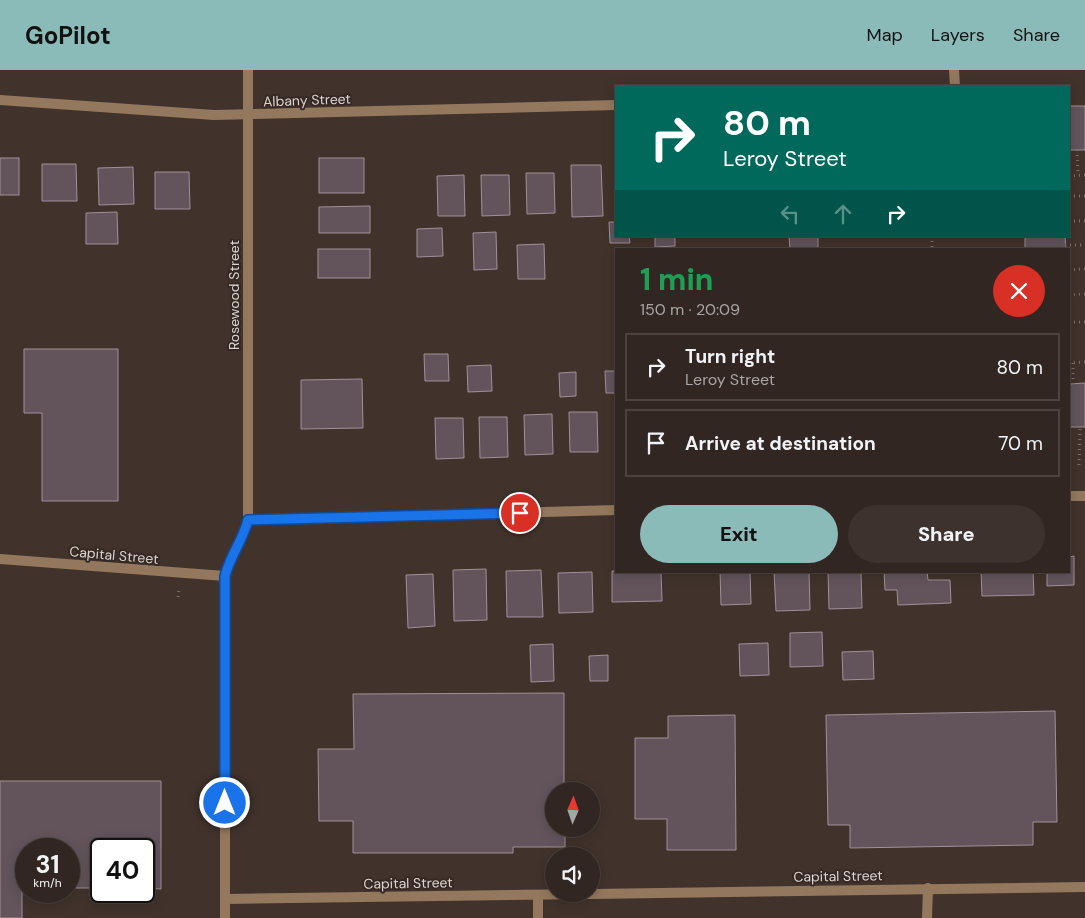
<!DOCTYPE html>
<html lang="en">
<head>
<meta charset="utf-8">
<style>
  body { margin:0; font-family:"DM Sans",sans-serif; background:#3d322e; color:#f1f3f6; height:100vh; display:flex; flex-direction:column; font-size:19px; white-space:nowrap }
  * { box-sizing:border-box; margin:0 }
  p { font-size:16px; color:#a8a5a5 }
  .icon { flex:none; width:28px; height:28px; fill:none; stroke:currentColor; stroke-width:2; stroke-linecap:round; stroke-linejoin:round }
  .map { position:relative; flex:1; overflow:hidden }
  .sheet { position:absolute; left:615px; top:178px; width:455px; height:325px; display:flex; flex-direction:column; background:#312621; border-radius:0px; box-shadow:0 2px 12px #0003,0 0 0 1px #4c433f }
  .sheet>* { flex:none }
  .top-card { position:absolute; left:615px; top:15px; width:455px; height:152px; border-radius:0px; box-shadow:0 2px 12px #0003,0 0 0 1px #4c433f; background:#00695c; color:#fff; overflow:hidden }
  .needle { width:32px; rotate:2deg }
  .controls { position:absolute; left:545px; top:712px; display:grid; gap:10px }
  .controls a { display:grid; place-items:center; width:55px; height:55px; border-radius:50%; background:#312621; box-shadow:0 2px 12px #0003,0 0 0 1px #4c433f; font-size:25px }
  .speed { position:absolute; left:15px; top:768px; display:flex; gap:10px; font-size:25px; font-weight:700; text-align:center }
  .speed>* { display:grid; place-content:center; width:65px; height:65px; border-radius:50%; background:#312621; box-shadow:0 2px 12px #0003,0 0 0 1px #4c433f; line-height:1 }
  .speed small { font-size:12px; font-weight:400 }
  .speed .limit { border:2px solid #111; border-radius:8px; background:#fff; color:#111 }
  .pin { position:absolute; display:grid; place-items:center; width:42px; height:42px; color:#fff; margin:-21px; border:2px solid #fff; border-radius:50%; box-shadow:0 1px 5px #0007 }
  .me { position:absolute; width:55px; margin:-28px; rotate:0deg; stroke-linejoin:round; filter:drop-shadow(0 0 4px #0008) }
  .turn { display:flex; align-items:center; gap:18px; height:105px; padding:0 25px; font-size:22px }
  .turn .icon { width:65px; height:65px; stroke-width:2.5 }
  .turn b { display:block; font-size:35px; line-height:42px }
  .lanes { display:flex; align-items:center; height:48px; padding:0 25px; background:#0003; justify-content:center; gap:25px; direction:ltr }
  .lanes .off { opacity:.35 }
  .round { display:grid; place-items:center; flex:none; width:52px; height:52px; border-radius:26px; background:#3d322e }
  .headline { display:flex; align-items:center; justify-content:space-between; height:85px; padding:0 25px }
  h1 { font-size:30px; font-weight:800; line-height:38px; color:#1e9e55 }
  .cta { display:flex; gap:10px; margin-top:auto; padding:10px 25px }
  .cta a { flex:1; height:58px; border-radius:30px; background:#8bbbb9; color:#111; font-size:20px; font-weight:800; line-height:58px; text-align:center }
  .cta a+a { background:#3d322e; color:#f1f3f6 }
  ul { padding:0; list-style:none }
  li { display:flex; align-items:center; gap:15px; height:68px; margin:0 10px 8px; padding:0 15px; border:2px solid #4c433f; border-radius:0px }
  li div { flex:1 }
  li b { display:block; font-size:19px }
  li em { font-style:normal }
  header { display:flex; align-items:center; gap:30px; box-sizing:border-box; height:70px; padding:0 25px; background:#8bbbb9; color:#111 }
  header strong { font-size:24px }
  nav { display:flex; gap:28px; margin-inline-start:auto; font-size:18px }
  .map>svg:first-child { display:block }
</style>
</head>
<body>
<header>
<strong>GoPilot</strong>
<nav><a>Map</a><a>Layers</a><a>Share</a></nav>
</header>
<div class="map">
<svg width="1085" height="848" viewBox="0 0 1085 848">
  <rect width="100%" height="100%" fill="#41332c"/>
  <g fill="#63545c" stroke="#a19098">
    <rect x="1069" y="36" width="16" height="44"/>
    <rect x="0" y="88" width="19" height="37"/>
    <rect x="319" y="88" width="45" height="35"/>
    <polygon points="42,94 76,94 77,131 42,131"/>
    <polygon points="571,95 601,95 603,146 572,147"/>
    <polygon points="133,97 134,134 99,135 98,98"/>
    <polygon points="155,102 189,102 190,139 155,139"/>
    <polygon points="526,103 554,103 555,143 527,144"/>
    <polygon points="464,105 465,146 438,146 437,106"/>
    <polygon points="481,105 509,105 510,145 482,146"/>
    <polygon points="370,136 370,163 319,163 319,137"/>
    <polygon points="117,142 118,174 86,174 86,143"/>
    <polygon points="609,152 616,152 616,166 629,166 630,173 610,173"/>
    <polygon points="442,158 443,186 417,187 417,159"/>
    <polygon points="496,162 497,199 474,200 473,163"/>
    <polygon points="655,166 675,166 675,176 655,177"/>
    <polygon points="789,166 818,166 818,179 790,179"/>
    <polygon points="1025,166 1065,166 1066,179 1025,179"/>
    <polygon points="544,174 545,209 518,209 517,175"/>
    <rect x="318" y="179" width="52" height="29"/>
    <polygon points="24,279 118,279 118,431 42,431 42,343 24,343"/>
    <polygon points="424,284 448,284 449,311 425,311"/>
    <polygon points="491,295 492,321 468,322 467,296"/>
    <polygon points="605,301 616,301 616,323 606,323"/>
    <polygon points="576,302 576,326 560,327 559,303"/>
    <polygon points="362,309 363,358 301,359 301,310"/>
    <polygon points="1085,313 1085,357 1069,357 1069,314"/>
    <polygon points="569,342 597,342 598,382 570,382"/>
    <polygon points="552,344 553,384 525,385 524,345"/>
    <polygon points="479,347 507,347 508,387 480,388"/>
    <polygon points="435,348 463,348 464,388 436,389"/>
    <polygon points="1074,486 1074,515 1047,516 1047,501 1069,501 1069,487"/>
    <polygon points="486,499 487,550 454,551 453,500"/>
    <polygon points="541,500 543,547 507,547 506,501"/>
    <polygon points="612,501 661,501 662,531 612,532"/>
    <polygon points="720,501 750,501 751,534 721,535"/>
    <polygon points="774,501 809,501 810,540 776,541"/>
    <polygon points="828,501 861,501 862,538 829,539"/>
    <polygon points="884,501 927,501 928,510 950,510 951,533 898,535 897,520 885,520"/>
    <polygon points="981,501 1033,501 1034,525 982,526"/>
    <polygon points="592,502 593,542 559,543 558,503"/>
    <polygon points="433,504 435,556 408,558 406,505"/>
    <polygon points="822,562 823,596 790,597 790,563"/>
    <polygon points="768,573 769,605 740,606 739,574"/>
    <polygon points="553,574 554,611 531,612 530,575"/>
    <polygon points="873,581 874,609 843,610 842,582"/>
    <polygon points="608,585 608,611 590,611 589,586"/>
    <polygon points="564,623 564,721 554,721 554,759 565,759 565,777 513,777 513,783 353,783 353,751 319,751 318,679 354,679 353,624"/>
    <polygon points="1055,641 1057,752 1033,752 1033,775 850,778 850,755 828,755 826,645"/>
    <polygon points="735,645 736,780 667,780 667,749 635,749 635,668 668,668 668,646"/>
    <polygon points="0,711 161,711 161,819 144,818 144,779 101,779 101,818 69,818 69,779 26,779 26,818 22,818 22,848 0,848"/>
  </g>
  <g fill="none" stroke-linecap="round" stroke-linejoin="round">
    <g stroke="#7d716b" stroke-width="3" stroke-dasharray="1 4" stroke-linecap="butt">
      <polyline points="1077,80 1078,105"/>
      <polyline points="1069,106 1085,105"/>
      <polyline points="1069,126 1085,126"/>
      <polyline points="1069,151 1085,151"/>
      <polyline points="932,166 932,179"/>
      <polyline points="1065,175 1085,175"/>
      <polyline points="1069,200 1085,199"/>
      <polyline points="1069,225 1085,224"/>
      <polyline points="1069,252 1085,252"/>
      <polyline points="1069,293 1085,292"/>
      <polyline points="1073,293 1073,314"/>
      <polyline points="1079,395 1080,357"/>
      <polyline points="178,527 179,519"/>
    </g>
    <g stroke="#93785e" stroke-width="10">
      <polyline points="538,825 538,848"/>
      <polyline points="927,848 928,818"/>
    </g>
    <g stroke="#93785e" stroke-width="10">
      <polyline points="954,0 955,16"/>
      <polyline points="0,30 214,45 616,35"/>
      <polyline points="1069,426 1085,426"/>
      <polyline points="248,450 616,440"/>
      <polyline points="591,824 1085,817"/>
      <polyline points="225,829 590,824"/>
    </g>
    <g stroke="#93785e" stroke-width="10">
      <polyline points="0,489 225,506"/>
      <path d="M 225,848 L 225,506 C 230,486 243,471 248,450 L 248,0"/>
    </g>
  </g>
  <g fill="none" stroke-linecap="round" stroke-linejoin="round">
    <g stroke="#114b97" stroke-width="12">
      <path id="route" d="M 225,733 L 225,506 C 230,486 243,470 248,450 L 520,443"/>
    </g>
    <use href="#route" stroke="#1a73e8" stroke-width="9"/>
  </g>
  <g text-anchor="middle" dominant-baseline="central" stroke-width="4" stroke-linejoin="round" paint-order="stroke">
    <g font-size="14" fill="#dcd3ce" stroke="#362923">
      <text transform="translate(307 30) rotate(-2)">Albany Street</text>
      <text transform="translate(234 225) rotate(-90)">Rosewood Street</text>
      <text transform="translate(114 485) rotate(5)">Capital Street</text>
      <text transform="translate(838 806) rotate(-1)">Capital Street</text>
      <text transform="translate(408 813) rotate(-1)">Capital Street</text>
    </g>
  </g>
</svg>
<div class="controls">
<a><svg class="needle" viewBox="-14 -14 28 28"><path d="M0-13l5 13h-10z" fill="#e53935"/><path d="M0 13l5-13h-10z" fill="#a8a5a5"/></svg></a>
<a><svg class="icon" aria-label="sound" viewBox="0 0 24 24"><path d="M4 9h4l5-4v14l-5-4H4zM17 9q2 3 0 6"/></svg></a>
</div>
<div class="speed"><div>31<small>km/h</small></div><div class="limit">40</div></div>
<div class="pin" style="left:520px;top:443px;background:#d93025"><svg class="icon" aria-label="arrive" viewBox="0 0 24 24"><path d="M6 21V4h12l-3 4 3 4H6"/></svg></div>
<svg class="me" style="left:225px;top:733px" viewBox="-20 -20 40 40"><circle r="17" fill="#1a73e8" stroke="#fff" stroke-width="3"/><path d="M0-11L8 9 0 5-8 9z" fill="#fff"/></svg>
<div class="top-card">
<div class="turn"><svg class="icon" aria-label="right" viewBox="0 0 24 24"><path d="M7 20v-9h11M14 6l5 5-5 5"/></svg><div><b>80 m</b>Leroy Street</div></div>
<div class="lanes"><svg class="icon off" aria-label="left" viewBox="0 0 24 24"><path d="M17 20v-9H6M10 6l-5 5 5 5"/></svg><svg class="icon off" aria-label="ahead" viewBox="0 0 24 24"><path d="M12 20V5M6 11l6-6 6 6"/></svg><svg class="icon" aria-label="right" viewBox="0 0 24 24"><path d="M7 20v-9h11M14 6l5 5-5 5"/></svg></div>
</div>
<section class="sheet">
<div class="headline"><div><h1>1 min</h1><p>150 m · 20:09</p></div><a class="round" style="background:#d93025;color:#fff"><svg class="icon" aria-label="close" viewBox="0 0 24 24"><path d="M6 6l12 12M18 6L6 18"/></svg></a></div>
<ul>
<li><svg class="icon" aria-label="right" viewBox="0 0 24 24"><path d="M7 20v-9h11M14 6l5 5-5 5"/></svg><div><b>Turn right</b><p>Leroy Street</p></div><em>80 m</em></li>
<li><svg class="icon" aria-label="arrive" viewBox="0 0 24 24"><path d="M6 21V4h12l-3 4 3 4H6"/></svg><div><b>Arrive at destination</b></div><em>70 m</em></li>
</ul>
<div class="cta"><a>Exit</a><a>Share</a></div>
</section>
</div>
</body>
</html>
